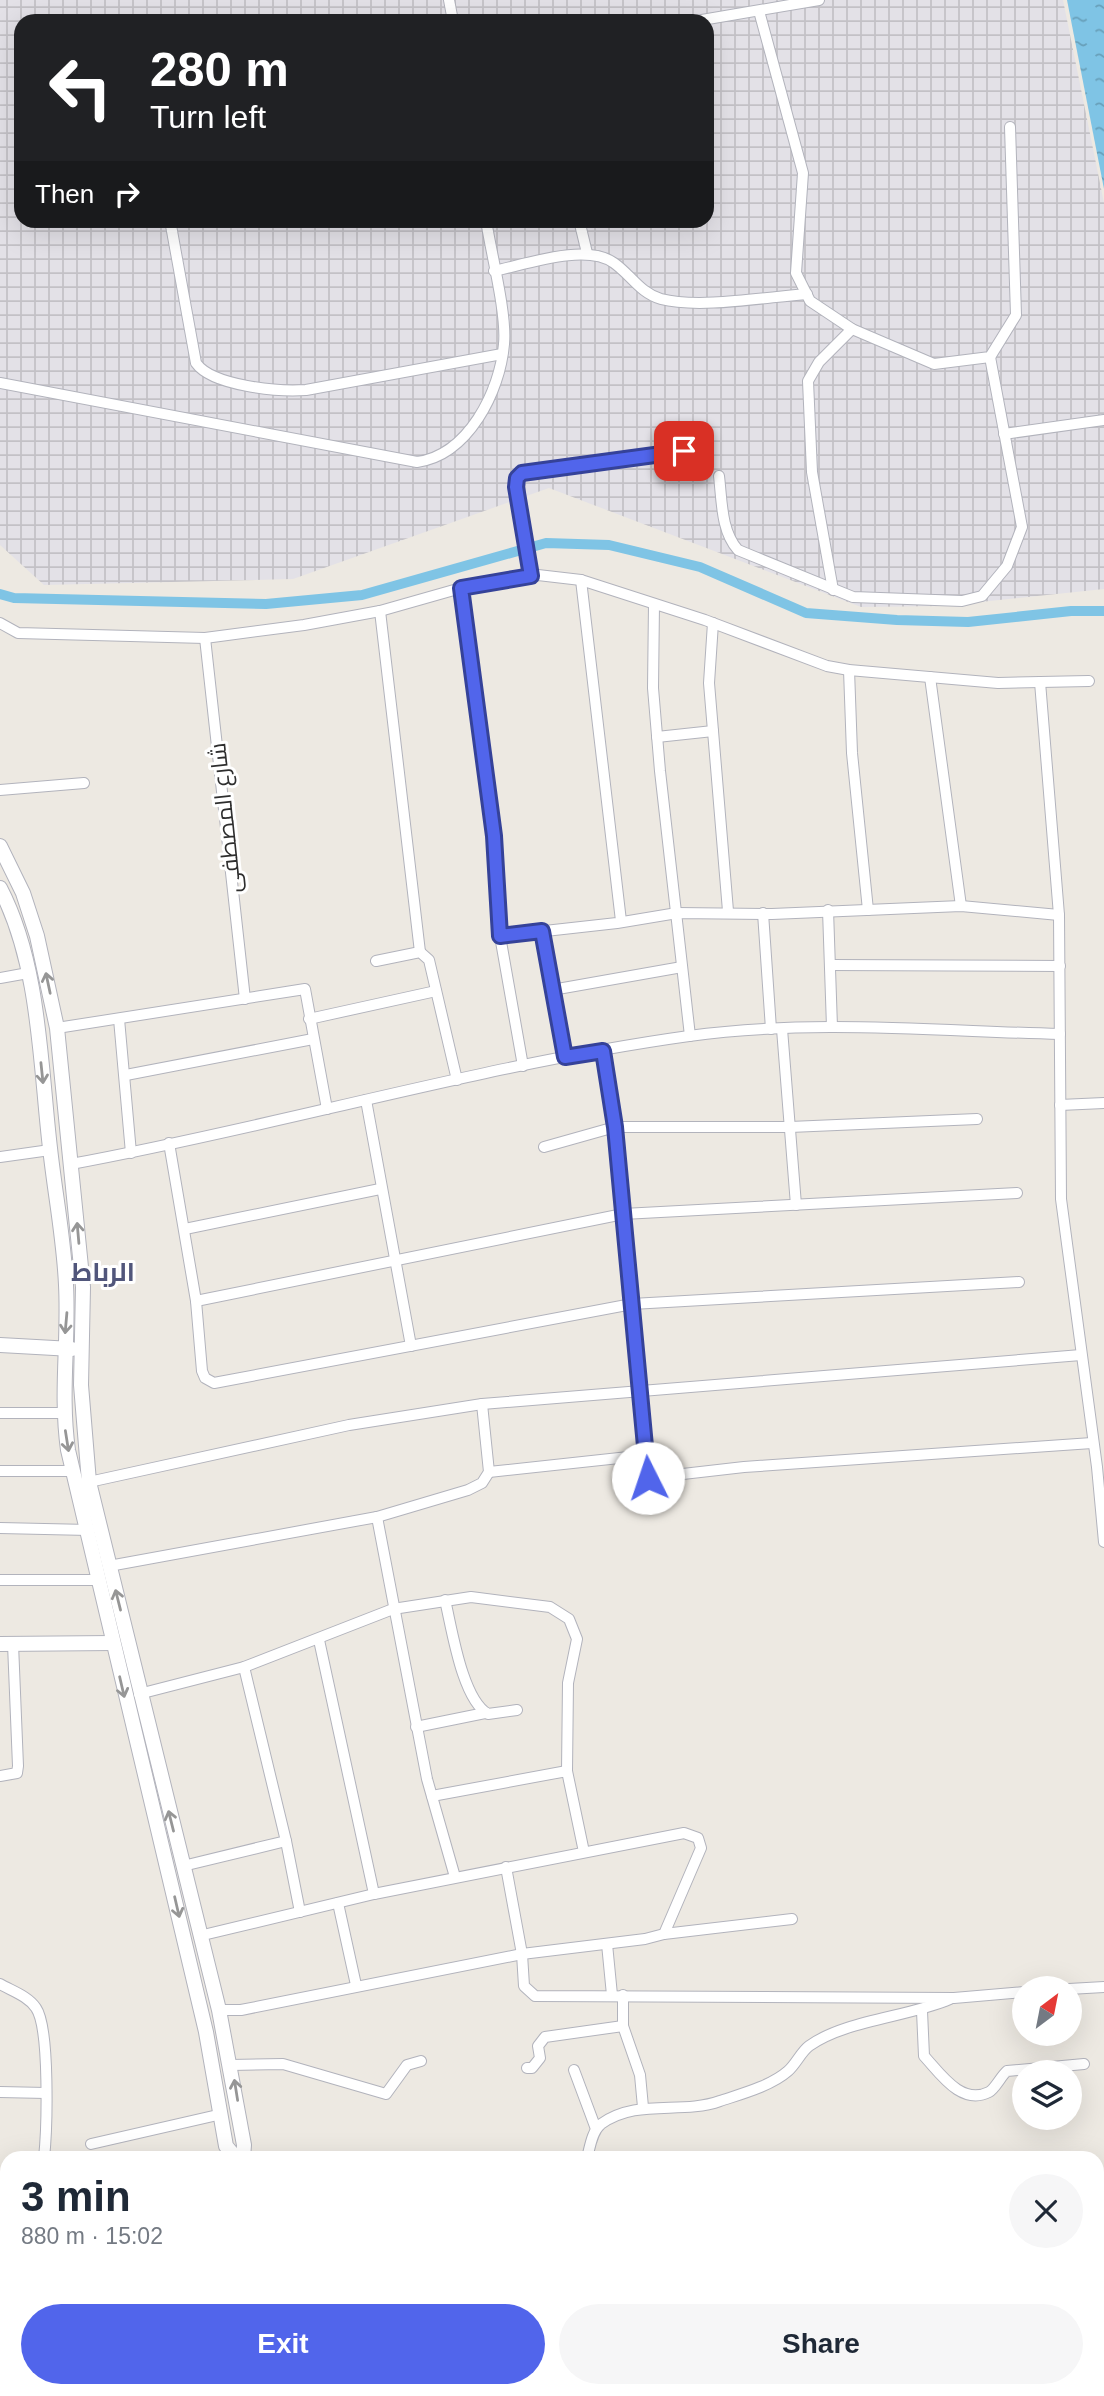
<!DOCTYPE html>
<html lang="en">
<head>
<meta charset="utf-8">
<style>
  body { margin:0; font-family:Arial,Cairo,sans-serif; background:#f6f6f7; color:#1f2937; height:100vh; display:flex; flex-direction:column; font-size:26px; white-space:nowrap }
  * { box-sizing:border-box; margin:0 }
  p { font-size:23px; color:#747a83 }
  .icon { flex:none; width:38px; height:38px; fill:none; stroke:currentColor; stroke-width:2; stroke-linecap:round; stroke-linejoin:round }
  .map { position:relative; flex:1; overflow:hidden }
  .panel { position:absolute; left:0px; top:2151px; width:1104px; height:247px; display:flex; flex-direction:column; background:#fff; border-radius:21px 21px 0 0; box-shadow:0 7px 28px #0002 }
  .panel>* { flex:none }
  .banner { position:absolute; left:14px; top:14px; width:700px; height:214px; border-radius:21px; box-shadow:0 7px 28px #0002; background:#202124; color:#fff; overflow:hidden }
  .needle { width:46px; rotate:32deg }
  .controls { position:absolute; left:1012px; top:1976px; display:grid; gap:14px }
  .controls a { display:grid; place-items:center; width:70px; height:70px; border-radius:50%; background:#fff; box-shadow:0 7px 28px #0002; font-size:35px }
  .pin { position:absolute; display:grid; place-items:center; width:60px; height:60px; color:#fff; margin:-30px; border-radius:14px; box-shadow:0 4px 10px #0006 }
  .me { position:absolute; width:77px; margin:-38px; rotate:356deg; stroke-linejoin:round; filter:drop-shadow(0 0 5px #0008) }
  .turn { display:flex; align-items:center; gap:24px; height:147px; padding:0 21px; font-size:32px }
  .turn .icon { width:91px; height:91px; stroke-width:2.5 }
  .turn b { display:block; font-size:49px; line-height:60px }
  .then { display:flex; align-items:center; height:66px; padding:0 21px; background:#0003; gap:14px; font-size:26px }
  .round { display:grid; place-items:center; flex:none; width:74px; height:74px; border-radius:37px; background:#f6f6f7 }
  .overview { display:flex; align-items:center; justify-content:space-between; height:119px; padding:0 21px }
  h1 { font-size:42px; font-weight:700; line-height:52px }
  .button { display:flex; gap:14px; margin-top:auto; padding:14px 21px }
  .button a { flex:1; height:80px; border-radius:42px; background:#5165eb; color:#fff; font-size:28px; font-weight:700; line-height:80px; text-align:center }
  .button a+a { background:#f6f6f7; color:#1f2937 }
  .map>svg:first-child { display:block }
</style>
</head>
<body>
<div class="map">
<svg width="1104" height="2396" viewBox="0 0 1104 2396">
  <defs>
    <pattern id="industrial-grid" width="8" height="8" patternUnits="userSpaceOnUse" patternTransform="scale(1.75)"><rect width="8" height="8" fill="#e3e1e7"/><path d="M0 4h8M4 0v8" fill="none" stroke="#c3c1c6"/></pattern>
    <pattern id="water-ripples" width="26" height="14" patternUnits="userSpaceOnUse" patternTransform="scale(1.75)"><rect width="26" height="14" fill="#7fc4e5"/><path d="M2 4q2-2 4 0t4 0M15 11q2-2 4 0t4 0" fill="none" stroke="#68a0ba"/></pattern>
  </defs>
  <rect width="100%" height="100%" fill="#ede9e2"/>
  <path fill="url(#industrial-grid)" fill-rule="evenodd" d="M 0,0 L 1063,0 L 1104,203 L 1104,589 L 943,606 L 861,607 L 549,488 L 293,579 L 44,585 L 0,545 ZM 21,21 L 707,21 L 707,220 L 21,220 Z"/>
  <polygon fill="url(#water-ripples)" points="1067,0 1104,0 1104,189"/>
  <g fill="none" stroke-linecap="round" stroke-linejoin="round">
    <polyline stroke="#7fc4e5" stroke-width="10" points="0,594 14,598 266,604 362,595 546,543 609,545 700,567 806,613 897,620 968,622 1071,611 1104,611"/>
    <g stroke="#b2b3bc" stroke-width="12">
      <g id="street">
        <polyline points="449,0 453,21"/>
        <polyline points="759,11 803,173 796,273 810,301 852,329 934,364 990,357 1016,315 1010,127"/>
        <polyline points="696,21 819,0"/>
        <path d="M 170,220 L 196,363 C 212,386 279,392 306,390 L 502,354"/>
        <polyline points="579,220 587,253"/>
        <path d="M 494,271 C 527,264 586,243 614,263 C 631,275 640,293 661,299 C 699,309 766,297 807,294"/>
        <path d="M 0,383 L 417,462 C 468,455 500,392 504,344 C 507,314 491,253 486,220"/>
        <polyline points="1004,434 1104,420"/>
        <path d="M 719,476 C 722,501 721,531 738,550 L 853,597 L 962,601 L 982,596 L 1007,566 L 1022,527 L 990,357"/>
        <polyline points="531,576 516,487 517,478 522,473 684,451"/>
        <polyline points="581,580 621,921"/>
        <polyline points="461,588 494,836 500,936 523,1066"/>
        <polyline points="833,590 812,472 808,381 819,362 852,329"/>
        <polyline points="654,604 653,688 660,771 690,1036"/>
        <polyline points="380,611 420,952"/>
        <polyline points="0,623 18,633 205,638 304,625 380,611 461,588 538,575 581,580 705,620 827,666 849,670 998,683 1089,681"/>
        <polyline points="713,623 709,683 728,911"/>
        <polyline points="205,638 245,999"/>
        <polyline points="849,670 852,753 868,910"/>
        <polyline points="930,677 961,906"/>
        <polyline points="1040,682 1059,915 1061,1199 1097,1467 1104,1542"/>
        <polyline points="657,737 713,731"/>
        <polyline points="0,790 84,783"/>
        <polyline points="828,910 832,1027"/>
        <polyline points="763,913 771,1029"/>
        <polyline points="542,931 565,1057"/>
        <polyline points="500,936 617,923 677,913 772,914 961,906 1059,915"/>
        <polyline points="376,961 420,952 429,960 457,1080"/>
        <polyline points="830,965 1060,966"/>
        <polyline points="0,978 28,973"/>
        <polyline points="552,990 682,967"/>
        <polyline points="119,1019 131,1153"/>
        <polyline points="309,1019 436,991"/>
        <polyline points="57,1028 305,989 327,1109"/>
        <polyline points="782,1029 796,1205"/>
        <polyline points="603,1051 615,1127 648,1478 744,1467 1092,1443"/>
        <polyline points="126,1075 313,1039"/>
        <polyline points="366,1100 411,1346"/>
        <polyline points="1060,1105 1104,1103"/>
        <polyline points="169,1143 196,1301 202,1371 205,1378 214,1383 632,1304 1019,1282"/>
        <polyline points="544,1147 615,1127 790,1127 977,1119"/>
        <polyline points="0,1157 50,1150"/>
        <path d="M 71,1164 C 278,1126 481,1065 689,1036 C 811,1019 937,1031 1060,1034"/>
        <polyline points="185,1229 380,1189"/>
        <polyline points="196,1301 623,1214 1017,1193"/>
        <polyline points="0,1413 64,1413"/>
        <polyline points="0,1471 73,1471"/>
        <polyline points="489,1472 647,1455"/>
        <polyline points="89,1482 349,1425 482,1404 1081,1355"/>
        <polyline points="377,1517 427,1779 455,1877"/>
        <polyline points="0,1528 89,1530"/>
        <polyline points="109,1566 377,1517 468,1490 482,1483 489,1472 482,1404"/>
        <polyline points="0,1580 100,1580"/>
        <path d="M 445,1600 C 452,1629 462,1699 488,1714 L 517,1710"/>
        <polyline points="319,1640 374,1894"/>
        <polyline points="244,1667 286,1841 300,1912"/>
        <polyline points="139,1694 244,1667 393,1609 471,1597 550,1607 569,1619 577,1639 568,1683 567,1771 584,1852"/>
        <polyline points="416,1727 485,1713"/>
        <polyline points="0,1776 17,1773 18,1766 13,1644"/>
        <polyline points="432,1796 567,1771"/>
        <polyline points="183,1866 286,1841"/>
        <polyline points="506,1867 522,1954 524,1986 535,1996 954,1998 1024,1992"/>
        <polyline points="338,1903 356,1985"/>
        <polyline points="664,1934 792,1919"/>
        <polyline points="199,1936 374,1894 684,1833 698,1838 701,1848 664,1934 645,1939 522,1954 241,2010 219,2010"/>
        <polyline points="607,1944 612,1995"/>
        <path d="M 0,1984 C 12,1991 28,1996 36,2008 C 50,2028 47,2130 44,2158"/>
        <polyline points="1069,1989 1104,1987"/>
        <polyline points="623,1995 623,2026 640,2075 643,2107"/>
        <path d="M 922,2011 L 924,2056 C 940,2073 961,2106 989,2092 C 995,2089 1001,2076 1007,2071 L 1084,2064"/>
        <polyline points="231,2065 283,2064 386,2094 407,2065 421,2061"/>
        <polyline points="527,2068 532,2068 540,2058 538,2046 545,2037 623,2026"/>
        <polyline points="574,2070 596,2129"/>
        <polyline points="0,2092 46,2093"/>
        <polyline points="91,2144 222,2114"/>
        <path d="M 587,2158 C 590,2147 592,2131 601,2124 C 637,2098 681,2115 720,2101 C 741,2094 771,2086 788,2071 C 796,2064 801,2052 809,2046 C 845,2020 909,2017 950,1999"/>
        <polyline points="0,2188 7,2189"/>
        <polyline points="1097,2193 1104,2193"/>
        <polyline points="0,2356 7,2356"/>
        <polyline points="1097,2358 1104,2359"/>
        <polyline points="38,2390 38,2396"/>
        <polyline points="109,2390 110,2396"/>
        <polyline points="219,2390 220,2396"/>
        <polyline points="417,2390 418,2396"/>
        <polyline points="460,2390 466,2396"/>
        <polyline points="337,2396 353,2390"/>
        <polyline points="641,2396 646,2390"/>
        <polyline points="899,2396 900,2390"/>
      </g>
    </g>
    <g stroke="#b2b3bc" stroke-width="16">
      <g id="secondary">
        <polyline points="0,846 23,893 37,936 57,1028 83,1287 81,1385 89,1482 219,2010 244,2145 243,2158"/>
        <path d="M 0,888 C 40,965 40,1063 50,1148 C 55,1194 64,1239 66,1285 C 69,1342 60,1392 68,1450 L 206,2032 L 226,2146 L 236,2158"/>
        <polyline points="0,1345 72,1349"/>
        <polyline points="0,1644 113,1643"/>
        <polyline points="1097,2306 1104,2309"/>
        <polyline points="276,2390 277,2396"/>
      </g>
    </g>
    <use href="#street" stroke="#fff" stroke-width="10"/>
    <use href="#secondary" stroke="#fff" stroke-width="14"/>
  </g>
  <defs><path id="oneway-shaft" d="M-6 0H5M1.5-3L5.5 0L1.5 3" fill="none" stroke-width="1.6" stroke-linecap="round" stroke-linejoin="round" transform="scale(1.75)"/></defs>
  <g stroke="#969696">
    <use href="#oneway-shaft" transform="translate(48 983) rotate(-102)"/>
    <use href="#oneway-shaft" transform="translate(42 1073) rotate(84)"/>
    <use href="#oneway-shaft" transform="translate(78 1233) rotate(-95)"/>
    <use href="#oneway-shaft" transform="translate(66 1323) rotate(95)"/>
    <use href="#oneway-shaft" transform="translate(67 1441) rotate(81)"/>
    <use href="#oneway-shaft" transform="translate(118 1600) rotate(-104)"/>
    <use href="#oneway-shaft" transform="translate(122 1687) rotate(77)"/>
    <use href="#oneway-shaft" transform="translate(171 1821) rotate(-104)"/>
    <use href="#oneway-shaft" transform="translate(177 1907) rotate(77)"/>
    <use href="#oneway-shaft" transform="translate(236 2090) rotate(-99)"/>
  </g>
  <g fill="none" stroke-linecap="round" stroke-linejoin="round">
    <g stroke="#354299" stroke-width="18">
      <polyline id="route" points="648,1478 615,1127 603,1051 565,1057 542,931 500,936 494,836 461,588 531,576 516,487 517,478 522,473 684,451"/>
    </g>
    <use href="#route" stroke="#5165eb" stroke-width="12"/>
  </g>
  <g text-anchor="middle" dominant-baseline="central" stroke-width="6" stroke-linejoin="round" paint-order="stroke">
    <g font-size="23" fill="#2e2e2e" stroke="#fff">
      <text transform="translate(225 818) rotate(-96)">شارع المصطفى</text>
    </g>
    <g font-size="26" font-weight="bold" fill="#51567b" stroke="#fff">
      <text x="103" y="1272">الرباط</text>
    </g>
  </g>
</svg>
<div class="controls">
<a><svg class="needle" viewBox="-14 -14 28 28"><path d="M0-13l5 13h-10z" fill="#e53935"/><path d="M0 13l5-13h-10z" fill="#747a83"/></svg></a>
<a><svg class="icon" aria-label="layers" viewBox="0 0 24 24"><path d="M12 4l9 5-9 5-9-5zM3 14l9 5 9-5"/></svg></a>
</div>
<div class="pin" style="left:684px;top:451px;background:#d93025"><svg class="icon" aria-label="arrive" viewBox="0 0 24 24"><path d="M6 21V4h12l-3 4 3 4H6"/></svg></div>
<svg class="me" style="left:648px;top:1478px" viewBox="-20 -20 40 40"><circle r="19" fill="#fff"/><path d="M0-13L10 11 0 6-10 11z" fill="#5165eb"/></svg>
<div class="banner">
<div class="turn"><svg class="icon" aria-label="left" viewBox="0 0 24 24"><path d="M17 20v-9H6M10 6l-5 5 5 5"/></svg><div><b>280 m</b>Turn left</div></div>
<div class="then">Then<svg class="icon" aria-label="right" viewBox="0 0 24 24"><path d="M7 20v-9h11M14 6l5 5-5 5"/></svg></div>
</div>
<section class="panel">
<div class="overview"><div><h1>3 min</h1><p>880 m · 15:02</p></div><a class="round"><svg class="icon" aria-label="close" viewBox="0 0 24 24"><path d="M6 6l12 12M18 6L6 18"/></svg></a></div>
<div class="button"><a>Exit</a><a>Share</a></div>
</section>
</div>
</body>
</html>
